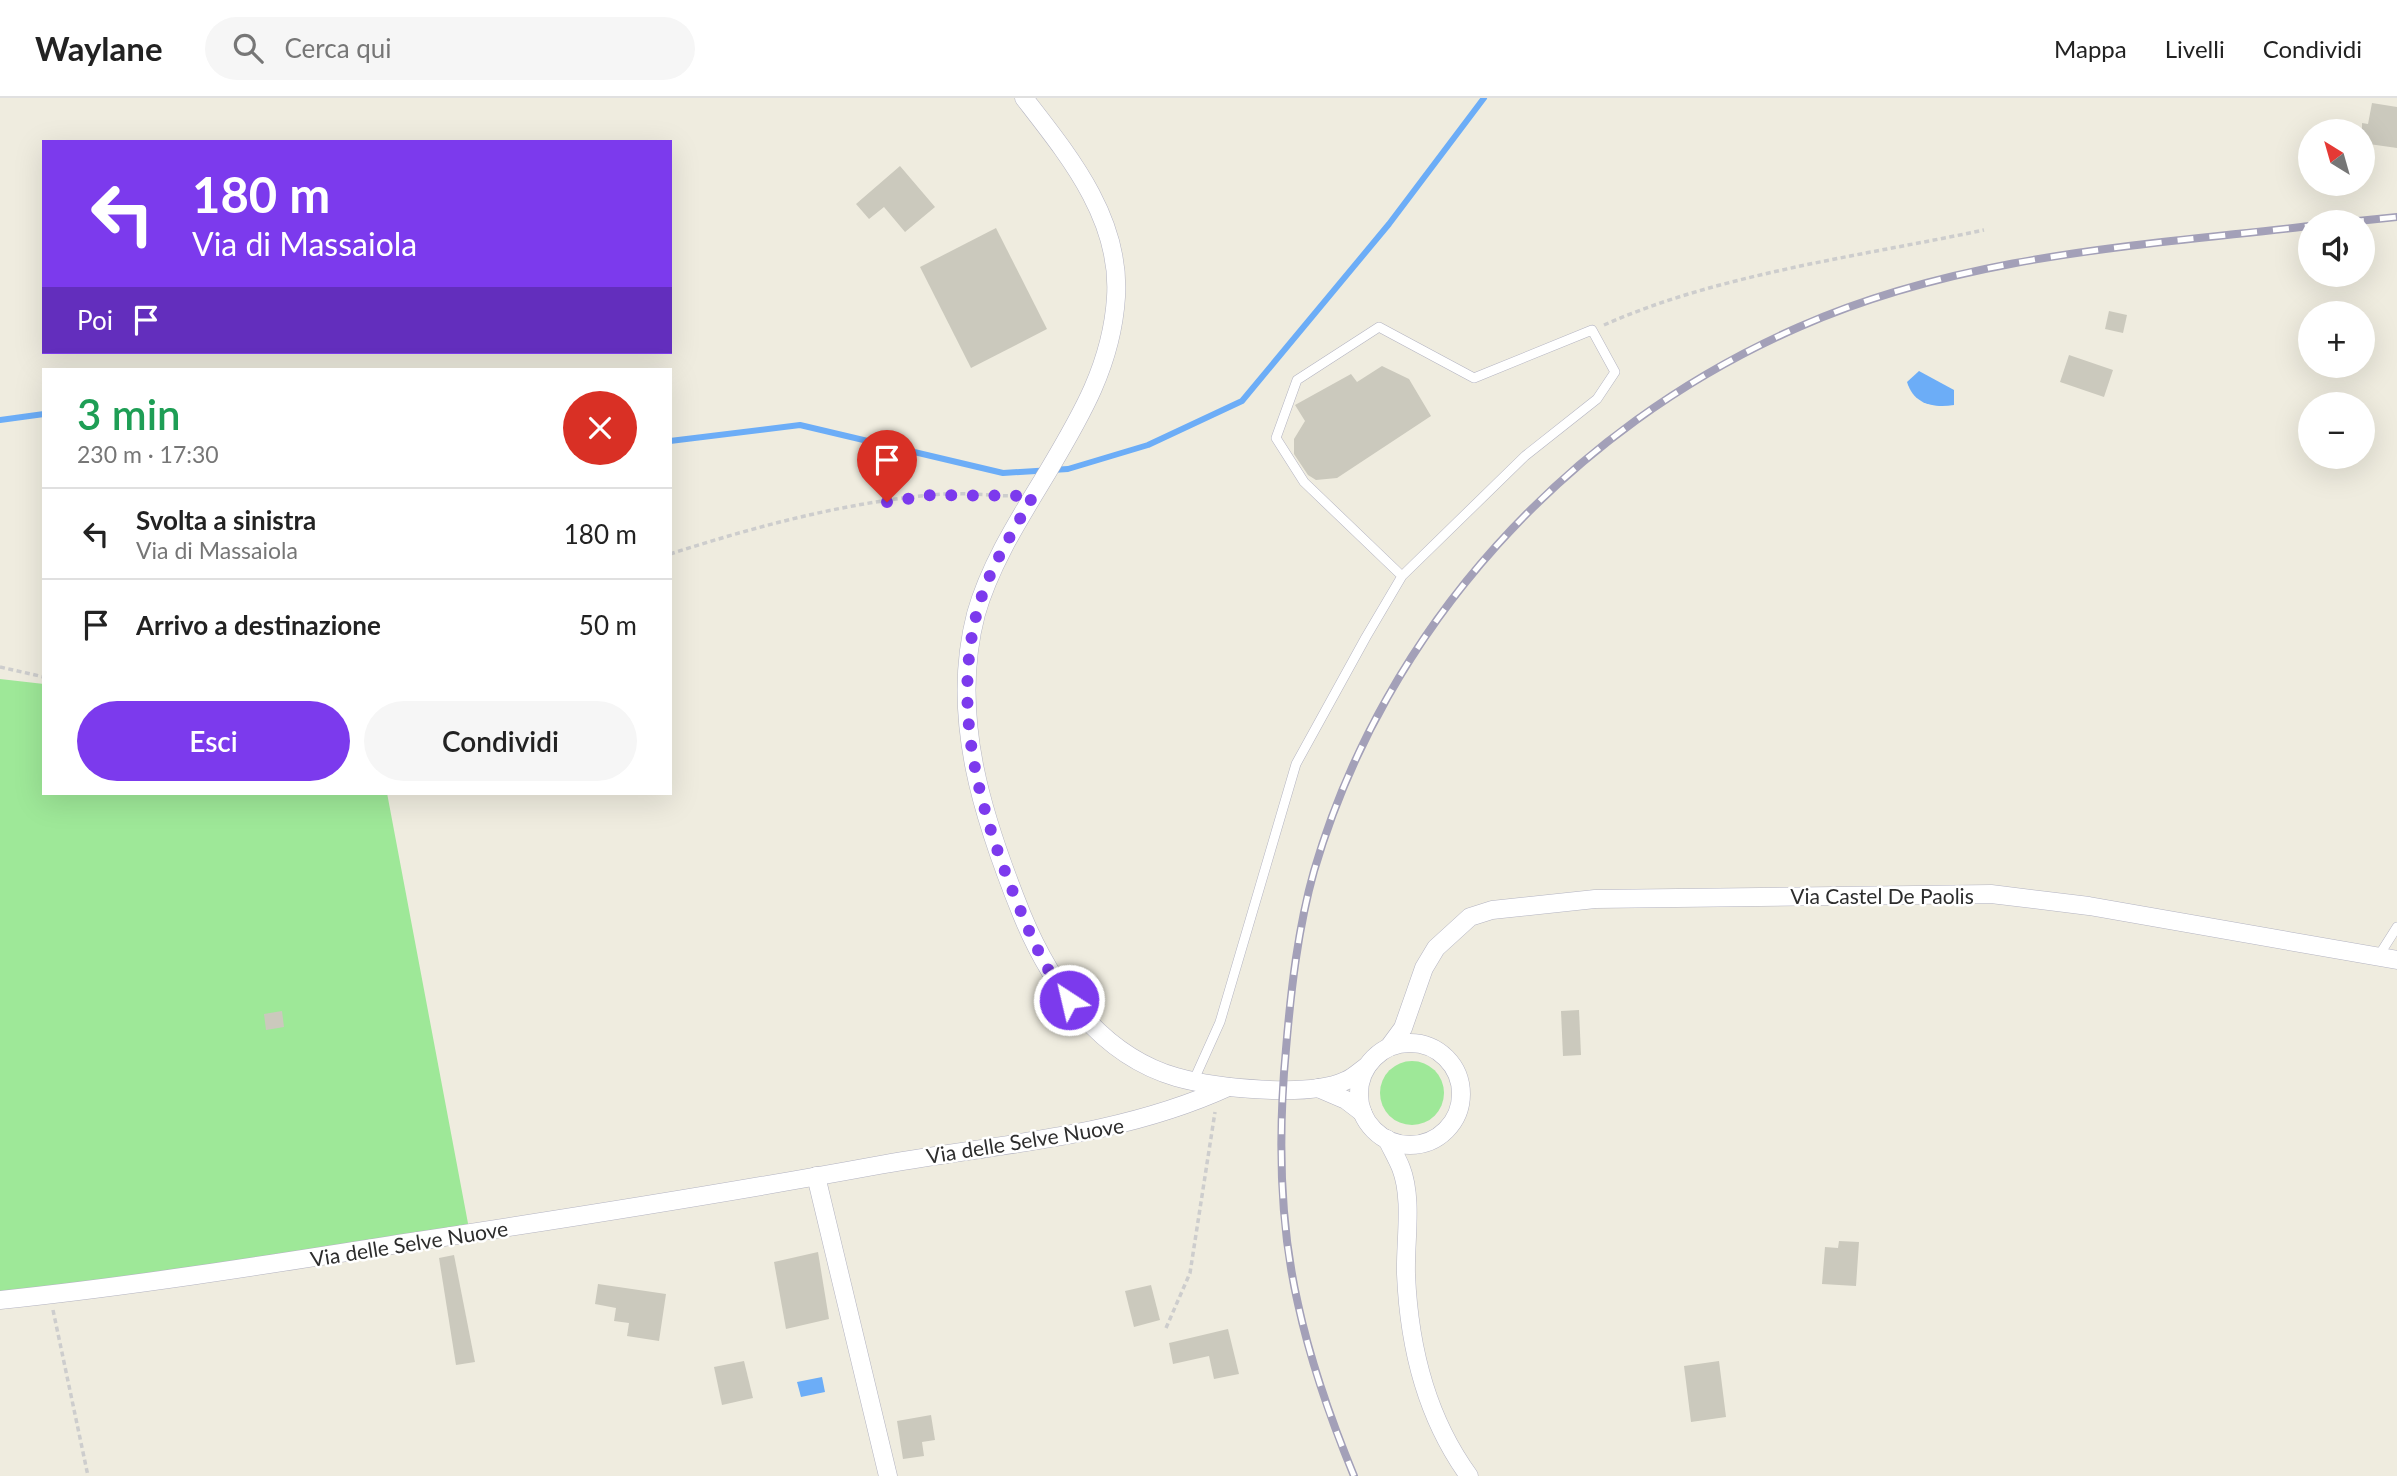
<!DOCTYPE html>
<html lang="it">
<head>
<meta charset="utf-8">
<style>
  body { margin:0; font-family:Lato,sans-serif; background:#f6f6f6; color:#222; height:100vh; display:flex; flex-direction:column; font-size:26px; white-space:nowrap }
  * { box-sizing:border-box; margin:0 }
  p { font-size:23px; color:#767676 }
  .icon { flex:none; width:38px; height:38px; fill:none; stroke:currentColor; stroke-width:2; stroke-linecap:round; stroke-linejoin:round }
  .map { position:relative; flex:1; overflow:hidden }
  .details { position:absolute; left:42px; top:270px; width:630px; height:427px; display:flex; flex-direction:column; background:#fff; border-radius:0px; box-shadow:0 7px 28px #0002 }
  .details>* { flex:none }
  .guide { position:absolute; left:42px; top:42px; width:630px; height:214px; border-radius:0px; box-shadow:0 7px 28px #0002; background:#7c3aed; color:#fff; overflow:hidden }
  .needle { width:46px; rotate:323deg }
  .buttons { position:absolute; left:2298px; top:21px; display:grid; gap:14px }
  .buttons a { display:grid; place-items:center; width:77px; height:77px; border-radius:50%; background:#fff; box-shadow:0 7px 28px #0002; font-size:35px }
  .pin { position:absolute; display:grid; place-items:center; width:60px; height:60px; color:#fff; margin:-72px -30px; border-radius:50% 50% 50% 0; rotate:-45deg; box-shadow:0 0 7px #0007 }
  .pin .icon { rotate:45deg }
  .me { position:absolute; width:77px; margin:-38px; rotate:325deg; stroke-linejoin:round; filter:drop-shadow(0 0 5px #0008) }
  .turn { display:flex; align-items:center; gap:24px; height:147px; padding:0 35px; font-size:32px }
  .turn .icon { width:91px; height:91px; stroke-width:2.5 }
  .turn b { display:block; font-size:49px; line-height:60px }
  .then { display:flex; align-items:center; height:66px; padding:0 35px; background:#0003; gap:14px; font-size:26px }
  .round { display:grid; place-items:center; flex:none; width:74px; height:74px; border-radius:37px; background:#f6f6f6 }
  .headline { display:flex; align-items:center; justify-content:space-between; height:119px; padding:0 35px }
  h1 { font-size:42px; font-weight:600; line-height:52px; color:#1e9e55 }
  .primary-button { display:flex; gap:14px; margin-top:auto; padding:14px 35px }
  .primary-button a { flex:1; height:80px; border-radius:42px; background:#7c3aed; color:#fff; font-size:28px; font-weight:600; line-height:80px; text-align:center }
  .primary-button a+a { background:#f6f6f6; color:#222 }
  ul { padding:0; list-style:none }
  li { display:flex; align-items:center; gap:21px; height:91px; padding:0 35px; border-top:2px solid #e0e0e0 }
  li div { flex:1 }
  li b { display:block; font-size:26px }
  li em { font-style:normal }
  header { display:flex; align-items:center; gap:42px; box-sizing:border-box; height:98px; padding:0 35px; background:#fff; border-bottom:2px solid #e0e0e0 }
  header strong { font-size:33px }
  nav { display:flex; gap:38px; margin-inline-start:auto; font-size:24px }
  .search { width:490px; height:63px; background:#f6f6f6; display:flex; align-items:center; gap:18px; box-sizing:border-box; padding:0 24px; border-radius:38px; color:#767676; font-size:26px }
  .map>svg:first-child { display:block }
</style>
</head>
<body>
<header>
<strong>Waylane</strong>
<div class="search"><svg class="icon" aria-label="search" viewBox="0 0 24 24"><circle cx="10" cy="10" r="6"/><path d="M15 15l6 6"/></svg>Cerca qui</div>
<nav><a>Mappa</a><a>Livelli</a><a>Condividi</a></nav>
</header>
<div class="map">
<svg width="2397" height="1378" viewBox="0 0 2397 1378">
  <rect width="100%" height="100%" fill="#efecdf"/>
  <g fill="#9ee898">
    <polygon points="0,581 44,586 44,695 387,695 470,1136 0,1197"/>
    <circle cx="1412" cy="995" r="32"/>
  </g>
  <g fill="#6cadf7">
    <path d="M 1919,273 L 1954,292 L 1954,307 C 1934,310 1914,307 1907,284 Z"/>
    <polygon points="822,1279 825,1294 801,1299 797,1284"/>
  </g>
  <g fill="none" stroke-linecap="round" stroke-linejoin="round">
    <g stroke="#6cadf7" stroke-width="6">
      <polyline points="0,322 44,316"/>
      <polyline points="670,343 800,327 1003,375 1068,371 1148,347 1242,303 1389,126 1484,0"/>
    </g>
  </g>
  <g fill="#cbc9bd">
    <polygon points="2372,5 2397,9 2397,50 2362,45 2362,25 2368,26"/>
    <polygon points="900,68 935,109 905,134 884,109 869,121 856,106"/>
    <polygon points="996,130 1047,231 971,270 920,169"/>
    <polygon points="2109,213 2127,217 2123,235 2105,231"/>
    <polygon points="2069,257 2113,272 2104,299 2060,284"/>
    <polygon points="1382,268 1409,281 1431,318 1337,380 1316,382 1308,377 1294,356 1294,341 1305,323 1295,307 1351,276 1357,284"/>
    <polygon points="1579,912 1581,957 1563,958 1561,913"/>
    <polygon points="282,913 284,929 266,932 264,916"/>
    <polygon points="1839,1143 1859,1144 1856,1188 1822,1186 1825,1149 1838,1150"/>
    <polygon points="818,1154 829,1221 786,1231 774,1164"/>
    <polygon points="454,1157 475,1264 456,1267 439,1160"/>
    <polygon points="598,1186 666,1196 659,1243 627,1238 629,1225 614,1223 616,1210 595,1206"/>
    <polygon points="1151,1187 1160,1222 1134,1229 1125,1193"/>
    <polygon points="1228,1231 1239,1276 1214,1281 1209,1258 1173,1266 1169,1245"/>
    <polygon points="744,1263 753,1300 722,1307 714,1269"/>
    <polygon points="1719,1263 1726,1319 1691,1324 1684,1268"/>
    <polygon points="931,1317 935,1342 922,1344 924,1358 903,1361 897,1323"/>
  </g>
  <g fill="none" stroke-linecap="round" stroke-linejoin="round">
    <g stroke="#b3b3c1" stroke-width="10">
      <g id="lane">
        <polyline points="2378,859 2397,829"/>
        <polyline points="1193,984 1220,924 1296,666 1366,539 1402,478 1525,358 1597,301 1615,274 1592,232 1474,280 1379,229 1297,282 1276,340 1304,384 1402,478"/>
      </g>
    </g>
    <g stroke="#b3b3c1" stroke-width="19">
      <g id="street">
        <path d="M 1024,0 C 1069,58 1121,121 1116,199 C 1112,266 1081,318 1047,375 C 1021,418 990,466 976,516 C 949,619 984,723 1022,817 C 1051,887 1100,957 1176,979 C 1215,990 1308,1000 1345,983 C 1353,980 1360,973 1367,968"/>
        <circle cx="1410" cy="996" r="51"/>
        <polyline points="1389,949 1403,930 1424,870 1436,850 1470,819 1492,812 1595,801 1991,796 2089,808 2397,862"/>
        <polyline points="1318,990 1346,1002 1363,1015"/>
        <path d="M 1387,1041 C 1391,1050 1397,1060 1401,1070 C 1413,1101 1405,1143 1406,1176 C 1409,1249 1426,1319 1469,1378"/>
        <polyline points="816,1078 888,1378"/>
        <path d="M 0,1202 C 133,1188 265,1167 398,1146 C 557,1122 716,1097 874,1068 C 993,1046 1117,1040 1228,989"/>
      </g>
    </g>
    <g stroke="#cdcdcd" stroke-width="3.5" stroke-dasharray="5 3.5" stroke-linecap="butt">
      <path d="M 1604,227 C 1718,176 1861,158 1984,132"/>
      <path d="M 670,456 C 754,429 843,405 931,397 C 957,394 985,397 1011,398"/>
      <polyline points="0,569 44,579"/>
      <polyline points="53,1212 88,1378"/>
      <polyline points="1166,1230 1190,1175 1215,1014"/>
    </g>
    <use href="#lane" stroke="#fff" stroke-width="9"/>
    <use href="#street" stroke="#fff" stroke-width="18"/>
    <g stroke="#a3a0b8" stroke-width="8">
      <g id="rail">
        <polyline points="2348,124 2397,119"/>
        <path d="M 1354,1378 C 1331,1322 1311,1266 1298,1206 C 1279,1123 1278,1036 1286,951 C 1291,891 1298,830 1314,773 C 1385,530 1568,330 1799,229 C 1962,157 2136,148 2310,128"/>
      </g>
    </g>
    <use href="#rail" stroke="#fff" stroke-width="5" stroke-dasharray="16" stroke-linecap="butt"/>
  </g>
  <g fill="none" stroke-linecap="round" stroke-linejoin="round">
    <path stroke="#7c3aed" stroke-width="12" stroke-dasharray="0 21.6" d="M 887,404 L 932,397 L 1033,398 C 1012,436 986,475 976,518 C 953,614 979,710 1015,799 C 1030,836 1044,871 1069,902"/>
  </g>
  <g text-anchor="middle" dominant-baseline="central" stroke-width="5" stroke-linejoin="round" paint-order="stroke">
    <g font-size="21" fill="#2d2d2d" stroke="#fff">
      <text x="1882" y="797">Via Castel De Paolis</text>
      <text transform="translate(1025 1042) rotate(-9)">Via delle Selve Nuove</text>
      <text transform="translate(409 1145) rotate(-9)">Via delle Selve Nuove</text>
    </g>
  </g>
</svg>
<div class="buttons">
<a><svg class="needle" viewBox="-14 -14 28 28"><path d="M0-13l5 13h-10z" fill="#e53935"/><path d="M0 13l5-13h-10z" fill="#767676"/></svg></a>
<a><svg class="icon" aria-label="sound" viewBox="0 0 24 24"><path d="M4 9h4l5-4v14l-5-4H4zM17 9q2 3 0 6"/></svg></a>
<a>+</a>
<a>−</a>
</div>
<div class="pin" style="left:887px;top:404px;background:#d93025"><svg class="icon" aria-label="arrive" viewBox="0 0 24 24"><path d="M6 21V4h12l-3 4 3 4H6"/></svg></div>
<svg class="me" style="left:1069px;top:902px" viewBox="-20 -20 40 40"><circle r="17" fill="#7c3aed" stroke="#fff" stroke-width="3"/><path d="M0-11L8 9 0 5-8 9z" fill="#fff"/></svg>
<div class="guide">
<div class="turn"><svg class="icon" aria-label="left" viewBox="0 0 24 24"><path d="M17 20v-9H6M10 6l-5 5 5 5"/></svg><div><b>180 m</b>Via di Massaiola</div></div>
<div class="then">Poi<svg class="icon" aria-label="arrive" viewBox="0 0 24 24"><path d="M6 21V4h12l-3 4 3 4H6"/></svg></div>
</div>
<section class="details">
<div class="headline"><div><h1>3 min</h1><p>230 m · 17:30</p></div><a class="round" style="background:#d93025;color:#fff"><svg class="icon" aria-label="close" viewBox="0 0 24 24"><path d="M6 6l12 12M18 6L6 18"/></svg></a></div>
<ul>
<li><svg class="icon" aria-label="left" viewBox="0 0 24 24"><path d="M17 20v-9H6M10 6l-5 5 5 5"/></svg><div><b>Svolta a sinistra</b><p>Via di Massaiola</p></div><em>180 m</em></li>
<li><svg class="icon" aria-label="arrive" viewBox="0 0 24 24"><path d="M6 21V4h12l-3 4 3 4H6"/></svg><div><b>Arrivo a destinazione</b></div><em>50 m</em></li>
</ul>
<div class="primary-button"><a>Esci</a><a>Condividi</a></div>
</section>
</div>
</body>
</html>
